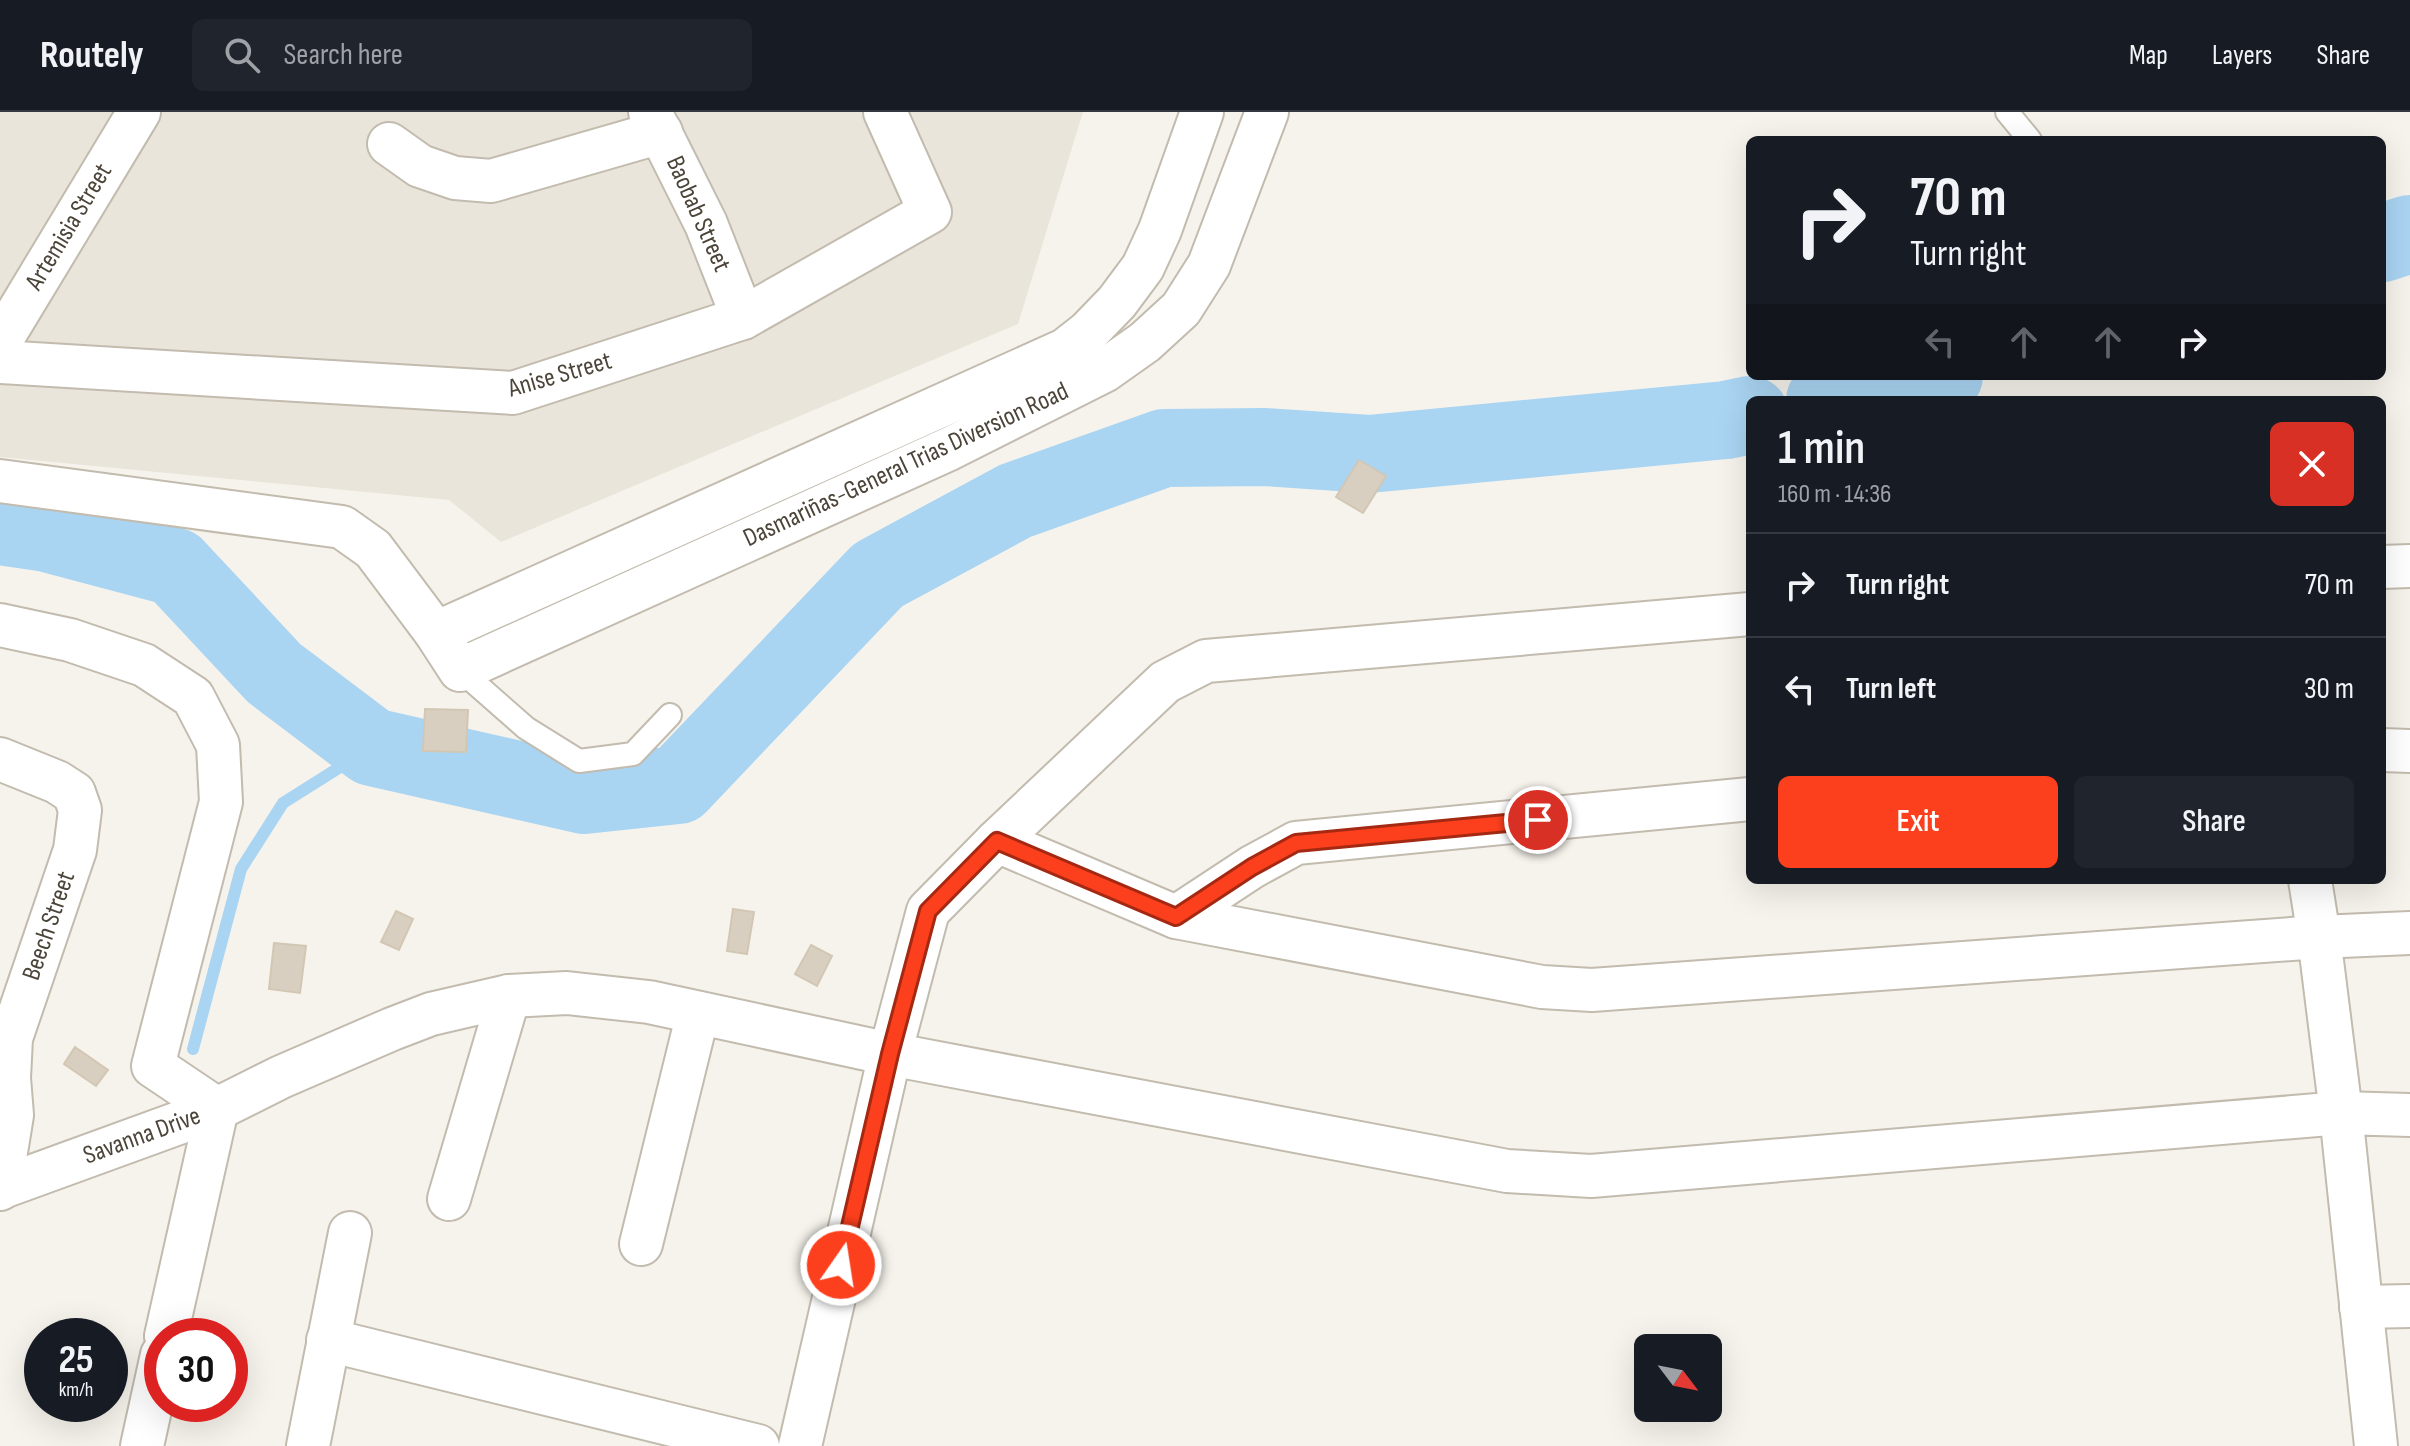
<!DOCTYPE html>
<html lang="en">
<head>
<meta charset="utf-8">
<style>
  body { margin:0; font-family:"Sofia Sans Condensed",sans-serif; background:#20242c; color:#f1f3f6; height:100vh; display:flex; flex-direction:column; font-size:30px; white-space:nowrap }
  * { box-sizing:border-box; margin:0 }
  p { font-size:26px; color:#9ea1a6 }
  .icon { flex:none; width:44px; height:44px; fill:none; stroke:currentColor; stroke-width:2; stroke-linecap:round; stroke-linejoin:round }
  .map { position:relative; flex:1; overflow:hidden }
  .side { position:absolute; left:1746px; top:284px; width:640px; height:488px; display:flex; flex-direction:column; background:#171b24; border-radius:12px; box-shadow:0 8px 32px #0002 }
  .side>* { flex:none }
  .hud { position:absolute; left:1746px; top:24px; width:640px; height:244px; border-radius:12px; box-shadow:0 8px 32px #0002; background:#171b24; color:#f1f3f6; overflow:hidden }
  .needle { width:52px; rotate:122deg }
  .controls { position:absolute; left:1634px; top:1222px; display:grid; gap:16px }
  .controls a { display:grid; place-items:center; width:88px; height:88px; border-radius:12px; background:#171b24; box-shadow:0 8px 32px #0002; font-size:40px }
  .speed { position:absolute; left:24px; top:1206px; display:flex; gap:16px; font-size:40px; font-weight:700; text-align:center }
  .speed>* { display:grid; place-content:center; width:104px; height:104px; border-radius:50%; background:#171b24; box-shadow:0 8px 32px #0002; line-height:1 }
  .speed small { font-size:20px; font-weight:400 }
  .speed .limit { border:12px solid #d22; background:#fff; color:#111 }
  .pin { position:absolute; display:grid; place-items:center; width:68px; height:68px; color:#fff; margin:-34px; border:4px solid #fff; border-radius:50%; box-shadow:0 2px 8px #0007 }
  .me { position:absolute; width:88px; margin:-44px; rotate:13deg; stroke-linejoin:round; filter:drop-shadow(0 0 6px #0008) }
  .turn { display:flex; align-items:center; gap:28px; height:168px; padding:0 32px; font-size:36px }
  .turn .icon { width:104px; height:104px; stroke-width:2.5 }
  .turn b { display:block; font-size:56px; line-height:68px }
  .lanes { display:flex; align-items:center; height:76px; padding:0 32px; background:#0003; justify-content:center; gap:40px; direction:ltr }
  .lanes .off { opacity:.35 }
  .round { display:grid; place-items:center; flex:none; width:84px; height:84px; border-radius:12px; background:#20242c }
  .headline { display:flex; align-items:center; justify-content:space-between; height:136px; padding:0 32px }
  h1 { font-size:48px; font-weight:600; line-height:60px }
  .action { display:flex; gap:16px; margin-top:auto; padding:16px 32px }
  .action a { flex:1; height:92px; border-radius:12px; background:#fc3f1d; color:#fff; font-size:32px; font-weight:600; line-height:92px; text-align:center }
  .action a+a { background:#20242c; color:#f1f3f6 }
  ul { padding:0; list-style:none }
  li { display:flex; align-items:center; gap:24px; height:104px; padding:0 32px; border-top:2px solid #363941 }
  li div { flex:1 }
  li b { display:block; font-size:30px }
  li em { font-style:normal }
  header { display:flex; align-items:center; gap:48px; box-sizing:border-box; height:112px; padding:0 40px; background:#171b24; border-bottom:2px solid #363941 }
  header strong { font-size:38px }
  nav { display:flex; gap:44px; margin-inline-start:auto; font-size:28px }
  .search { width:560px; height:72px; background:#20242c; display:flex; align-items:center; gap:20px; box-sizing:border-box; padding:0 28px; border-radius:12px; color:#9ea1a6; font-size:30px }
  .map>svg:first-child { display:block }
</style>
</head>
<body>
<header>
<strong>Routely</strong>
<div class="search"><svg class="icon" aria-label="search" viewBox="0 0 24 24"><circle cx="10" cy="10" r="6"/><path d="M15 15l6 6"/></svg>Search here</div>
<nav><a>Map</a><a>Layers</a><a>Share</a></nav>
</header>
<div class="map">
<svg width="2410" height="1334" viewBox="0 0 2410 1334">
  <rect width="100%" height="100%" fill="#f6f3ec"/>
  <polygon fill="#eae5da" points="0,0 1083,0 1018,212 501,430 449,388 0,345"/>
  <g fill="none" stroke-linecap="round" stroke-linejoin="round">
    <polyline stroke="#a9d4f2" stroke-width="12" points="193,937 241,757 283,691 372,635"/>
    <g stroke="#a9d4f2" stroke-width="78">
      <polyline points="2382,131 2410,122"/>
      <polyline points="1825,288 1944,264"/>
      <polyline points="0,414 47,421 175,455 274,561 372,635 584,683 678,673 878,463 1015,389 1164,336 1264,335 1369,342 1726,308 1750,303"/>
    </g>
  </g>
  <g fill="#d8cfc1" stroke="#d3c7b4" stroke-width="2">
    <polygon points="1359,348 1386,364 1363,401 1336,385"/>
    <polygon points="425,597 468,598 466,640 423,639"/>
    <polygon points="733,797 754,800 747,842 727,839"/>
    <polygon points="396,799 413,807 399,838 381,830"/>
    <polygon points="274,831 306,834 300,881 269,877"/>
    <polygon points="811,833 832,844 817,874 795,862"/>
    <polygon points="75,935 108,958 96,974 64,952"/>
  </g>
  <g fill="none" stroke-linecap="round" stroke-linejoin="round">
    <g stroke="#c2bbae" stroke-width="26">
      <g id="service">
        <polyline points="2007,0 2030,28"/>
        <polyline points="460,558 526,616 579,649 633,642 670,603"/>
      </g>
    </g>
    <g stroke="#c2bbae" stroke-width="46">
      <g id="minor">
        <polyline points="650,0 706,112 743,206"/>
        <polyline points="389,32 420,54 455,66 491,69 661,20"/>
        <polyline points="0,230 139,0"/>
        <polyline points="0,250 513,281 743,206 930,100 885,0"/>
        <polyline points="0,369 342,415 373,437 436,521 460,558 949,337 1104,259 1145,230 1181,197 1209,153 1267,0"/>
        <polyline points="2382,455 2410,454"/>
        <polyline points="0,513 70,528 144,553 193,585 218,633 221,690 153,954 217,997 166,1224"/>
        <polyline points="436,521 1065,238 1088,220 1117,190 1143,155 1160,118 1202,0"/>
        <polyline points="2382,638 2410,639"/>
        <polyline points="0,647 57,670 74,681 80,698 75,738 11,926 9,966 12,1003 0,1077"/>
        <polyline points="997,729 1176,805 1252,755 1296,731 1750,687"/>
        <polyline points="2310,768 2319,825 2410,821"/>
        <polyline points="1176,805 1542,875 1592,878 2319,825 2341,1001 1591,1064 1507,1059 890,942 928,799 997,729 1165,570 1206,549 1750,502"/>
        <polyline points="0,1076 217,997 281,965 392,917 431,902 509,884 567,881 649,890 890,942 800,1334"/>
        <polyline points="449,1087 509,884"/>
        <polyline points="641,1132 698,901"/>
        <polyline points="2361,1195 2410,1194"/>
        <polyline points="328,1228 758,1334"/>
        <polyline points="142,1334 162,1243"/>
        <polyline points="308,1334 350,1121"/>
        <polyline points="2376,1334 2341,1001 2410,1003"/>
      </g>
    </g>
    <use href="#service" stroke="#fff" stroke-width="22"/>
    <use href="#minor" stroke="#fff" stroke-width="42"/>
  </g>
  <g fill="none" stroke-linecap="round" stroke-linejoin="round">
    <g stroke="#a42913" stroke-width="20">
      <polyline id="route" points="841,1153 890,942 928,799 997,729 1176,805 1252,755 1296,731 1538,708"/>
    </g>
    <use href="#route" stroke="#fc3f1d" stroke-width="14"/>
  </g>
  <g text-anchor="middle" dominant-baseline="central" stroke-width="6" stroke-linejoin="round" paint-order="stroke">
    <g font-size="26" fill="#4b4439" stroke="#fff">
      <text transform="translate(698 102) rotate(66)">Baobab Street</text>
      <text transform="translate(69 115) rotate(-59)">Artemisia Street</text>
      <text transform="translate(560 263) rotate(-16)">Anise Street</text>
      <text transform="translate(906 353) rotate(-25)">Dasmariñas-General Trias Diversion Road</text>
      <text transform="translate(49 814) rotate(-71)">Beech Street</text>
      <text transform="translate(142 1024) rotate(-20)">Savanna Drive</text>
    </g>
  </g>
</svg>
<div class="controls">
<a><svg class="needle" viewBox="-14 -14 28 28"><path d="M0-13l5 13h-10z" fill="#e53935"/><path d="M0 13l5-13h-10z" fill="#9ea1a6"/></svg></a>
</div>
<div class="speed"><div>25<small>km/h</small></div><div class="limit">30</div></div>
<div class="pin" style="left:1538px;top:708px;background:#d93025"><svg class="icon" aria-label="arrive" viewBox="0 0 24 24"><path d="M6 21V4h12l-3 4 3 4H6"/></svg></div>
<svg class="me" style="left:841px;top:1153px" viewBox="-20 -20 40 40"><circle r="17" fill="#fc3f1d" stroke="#fff" stroke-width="3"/><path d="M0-11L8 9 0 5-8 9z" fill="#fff"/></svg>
<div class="hud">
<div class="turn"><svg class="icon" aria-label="right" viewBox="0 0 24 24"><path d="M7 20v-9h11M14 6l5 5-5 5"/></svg><div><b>70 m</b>Turn right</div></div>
<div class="lanes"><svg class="icon off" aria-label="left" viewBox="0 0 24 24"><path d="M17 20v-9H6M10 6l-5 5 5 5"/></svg><svg class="icon off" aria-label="ahead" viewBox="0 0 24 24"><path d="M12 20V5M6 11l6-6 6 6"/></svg><svg class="icon off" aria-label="ahead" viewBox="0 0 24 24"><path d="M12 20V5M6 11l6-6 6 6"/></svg><svg class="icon" aria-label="right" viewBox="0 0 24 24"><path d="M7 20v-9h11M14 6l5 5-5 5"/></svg></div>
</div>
<section class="side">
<div class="headline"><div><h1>1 min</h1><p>160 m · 14:36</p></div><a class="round" style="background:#d93025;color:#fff"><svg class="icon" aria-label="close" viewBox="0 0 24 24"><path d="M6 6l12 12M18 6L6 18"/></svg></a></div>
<ul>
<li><svg class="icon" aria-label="right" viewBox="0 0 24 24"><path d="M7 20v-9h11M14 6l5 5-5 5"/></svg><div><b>Turn right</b></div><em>70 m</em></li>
<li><svg class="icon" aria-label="left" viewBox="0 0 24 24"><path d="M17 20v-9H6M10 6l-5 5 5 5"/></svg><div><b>Turn left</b></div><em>30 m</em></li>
</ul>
<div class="action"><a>Exit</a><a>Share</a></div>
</section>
</div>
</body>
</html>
